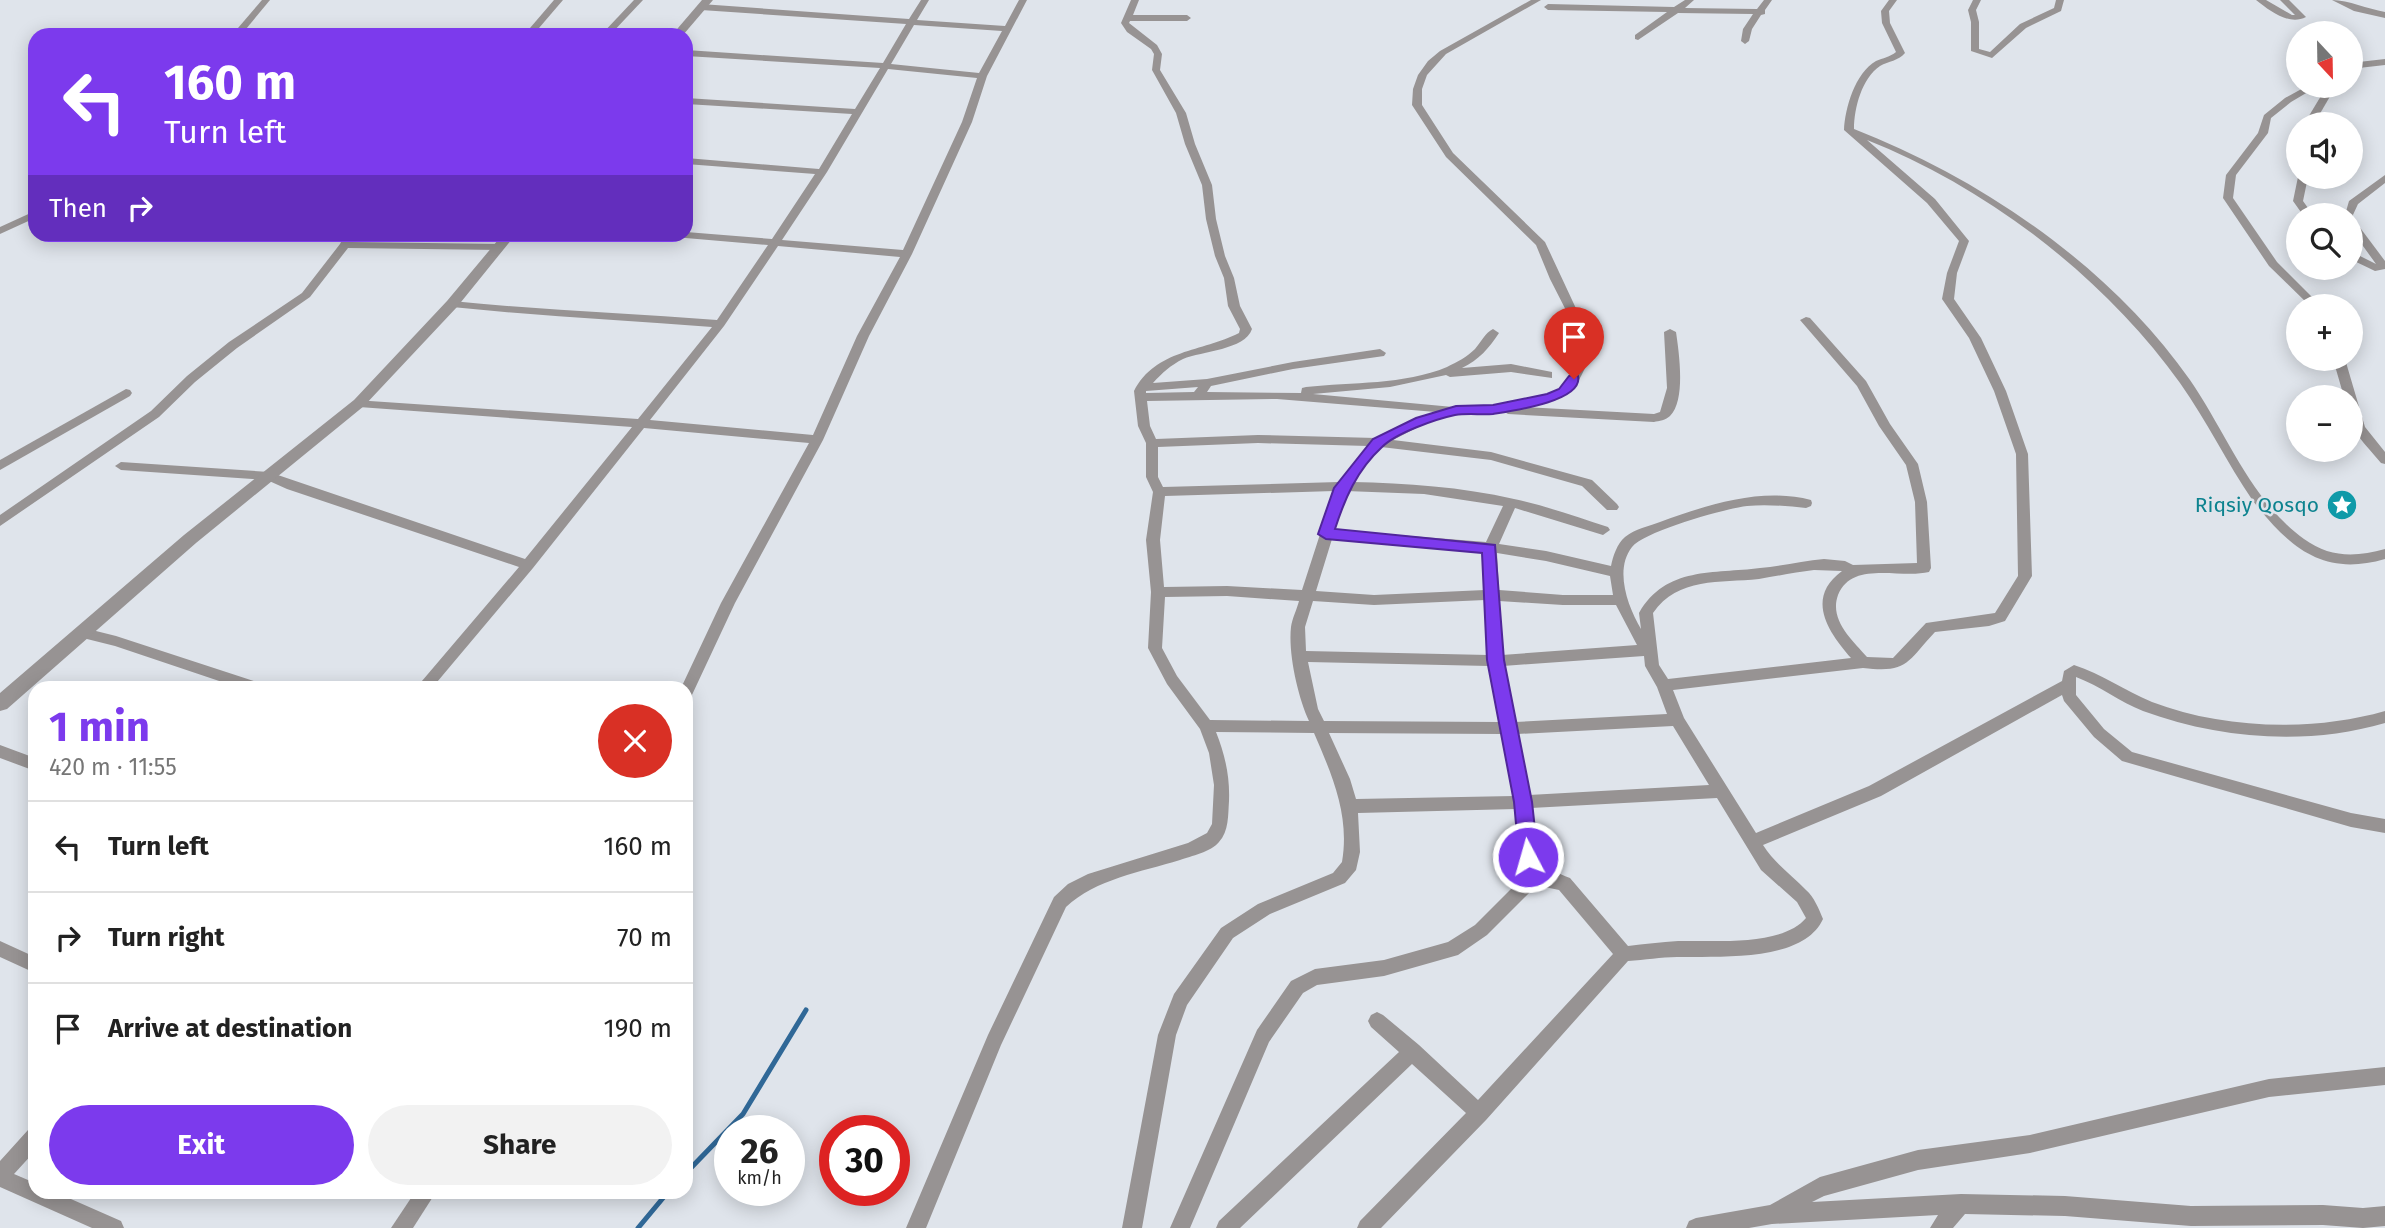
<!DOCTYPE html>
<html lang="en">
<head>
<meta charset="utf-8">
<style>
  body { margin:0; font-family:"Fira Sans",sans-serif; background:#f2f2f2; color:#222; height:100vh; display:flex; flex-direction:column; font-size:26px; white-space:nowrap }
  * { box-sizing:border-box; margin:0 }
  p { font-size:23px; color:#767676 }
  .icon { flex:none; width:38px; height:38px; fill:none; stroke:currentColor; stroke-width:2; stroke-linecap:round; stroke-linejoin:round }
  .map { position:relative; flex:1; overflow:hidden }
  .side { position:absolute; left:28px; top:681px; width:665px; height:518px; display:flex; flex-direction:column; background:#fff; border-radius:21px; box-shadow:0 4px 18px #0003 }
  .side>* { flex:none }
  .hud { position:absolute; left:28px; top:28px; width:665px; height:214px; border-radius:21px; box-shadow:0 4px 18px #0003; background:#7c3aed; color:#fff; overflow:hidden }
  .needle { width:46px; rotate:158deg }
  .controls { position:absolute; left:2286px; top:21px; display:grid; gap:14px }
  .controls a { display:grid; place-items:center; width:77px; height:77px; border-radius:50%; background:#fff; box-shadow:0 4px 18px #0003; font-size:35px }
  .speed { position:absolute; left:714px; top:1115px; display:flex; gap:14px; font-size:35px; font-weight:700; text-align:center }
  .speed>* { display:grid; place-content:center; width:91px; height:91px; border-radius:50%; background:#fff; box-shadow:0 4px 18px #0003; line-height:1 }
  .speed small { font-size:18px; font-weight:400 }
  .speed .limit { border:10px solid #d22; background:#fff; color:#111 }
  .pin { position:absolute; display:grid; place-items:center; width:60px; height:60px; color:#fff; margin:-72px -30px; border-radius:50% 50% 50% 0; rotate:-45deg; box-shadow:0 0 7px #0007 }
  .pin .icon { rotate:45deg }
  .me { position:absolute; width:77px; margin:-38px; rotate:354deg; stroke-linejoin:round; filter:drop-shadow(0 0 5px #0008) }
  .turn { display:flex; align-items:center; gap:24px; height:147px; padding:0 21px; font-size:32px }
  .turn .icon { width:91px; height:91px; stroke-width:2.5 }
  .turn b { display:block; font-size:49px; line-height:60px }
  .then { display:flex; align-items:center; height:66px; padding:0 21px; background:#0003; gap:14px; font-size:26px }
  .round { display:grid; place-items:center; flex:none; width:74px; height:74px; border-radius:37px; background:#f2f2f2 }
  .summary { display:flex; align-items:center; justify-content:space-between; height:119px; padding:0 21px }
  h1 { font-size:42px; font-weight:700; line-height:52px; color:#7c3aed }
  .action { display:flex; gap:14px; margin-top:auto; padding:14px 21px }
  .action a { flex:1; height:80px; border-radius:42px; background:#7c3aed; color:#fff; font-size:28px; font-weight:700; line-height:80px; text-align:center }
  .action a+a { background:#f2f2f2; color:#222 }
  ul { padding:0; list-style:none }
  li { display:flex; align-items:center; gap:21px; height:91px; padding:0 21px; border-top:2px solid #e0e0e0 }
  li div { flex:1 }
  li b { display:block; font-size:26px }
  li em { font-style:normal }
  .map>svg:first-child { display:block }
</style>
</head>
<body>
<div class="map">
<svg width="2385" height="1228" viewBox="0 0 2385 1228">
  <rect width="100%" height="100%" fill="#dfe4eb"/>
  <g fill="none" stroke-linecap="round" stroke-linejoin="round">
    <g stroke="#306897" stroke-width="5">
      <polyline points="686,1173 743,1114 806,1010"/>
      <polyline points="638,1228 668,1192"/>
    </g>
    <g fill="#979393" fill-rule="evenodd">
      <polygon points="262,0 270,0 241,35 232,35"/>
      <polygon points="554,0 563,0 533,35 524,35"/>
      <polygon points="634,0 643,0 610,35 601,35"/>
      <path d="M 921,0 L 929,0 L 917,20 L 1005,26 L 1019,0 L 1027,0 L 987,76 L 972,122 L 912,254 L 869,336 L 823,440 L 735,603 L 691,697 L 686,699 L 686,688 L 681,688 L 721,603 L 809,443 L 644,428 L 533,568 L 432,688 L 416,688 L 519,567 L 287,489 L 267,480 L 121,470 L 115,466 L 121,462 L 269,472 L 525,559 L 632,427 L 359,407 L 353,403 L 355,400 L 638,419 L 712,327 C 625,320 538,316 452,307 L 446,304 L 452,301 C 540,310 628,313 717,320 L 768,245 L 674,237 L 669,234 L 686,234 L 686,232 L 772,239 L 815,174 L 686,164 L 686,158 L 819,169 L 852,114 L 686,104 L 686,98 L 855,109 L 880,68 L 686,56 L 686,50 L 883,63 L 906,24 L 701,10 L 697,7 L 701,4 L 909,19 ZM 914,25 L 1002,31 L 979,73 L 891,64 ZM 888,69 L 977,78 L 962,122 L 903,250 L 782,240 L 827,172 ZM 778,246 L 900,257 L 857,336 L 813,435 L 650,420 L 724,326 Z"/>
      <path d="M 1131,0 L 1139,0 L 1133,15 L 1187,15 L 1191,18 L 1187,21 L 1130,21 L 1129,23 L 1157,45 L 1162,54 L 1160,70 L 1186,113 L 1195,144 L 1212,185 L 1216,219 L 1225,256 L 1234,278 L 1240,306 L 1252,329 C 1245,350 1202,351 1183,359 C 1171,365 1162,373 1153,383 L 1207,379 L 1293,362 L 1380,349 L 1386,353 L 1384,356 L 1293,369 L 1211,386 L 1207,392 L 1301,393 L 1302,388 L 1306,387 C 1352,382 1404,385 1447,367 C 1457,362 1467,357 1475,349 C 1481,342 1485,333 1493,329 L 1499,333 C 1489,348 1479,360 1462,368 L 1511,364 L 1552,372 L 1552,378 L 1511,372 L 1450,377 L 1446,375 L 1390,387 L 1313,394 L 1453,407 L 1493,405 L 1547,395 L 1560,389 L 1569,378 L 1582,347 L 1574,326 L 1550,279 L 1536,245 L 1446,157 L 1412,105 L 1413,89 L 1418,75 L 1428,61 L 1440,51 L 1531,0 L 1541,0 L 1446,54 L 1427,75 L 1422,89 L 1422,105 L 1453,153 L 1545,242 L 1594,347 C 1574,394 1575,397 1524,407 L 1654,414 L 1660,412 L 1667,388 L 1664,332 L 1670,329 L 1676,332 C 1679,353 1686,400 1670,416 C 1666,420 1659,421 1654,422 L 1508,414 L 1503,411 L 1457,414 L 1424,424 L 1393,440 L 1491,452 L 1592,480 L 1617,504 L 1619,507 L 1617,510 L 1607,510 L 1582,486 L 1491,460 L 1381,447 L 1352,482 C 1407,483 1461,487 1514,499 C 1546,506 1577,517 1608,527 L 1610,530 L 1603,535 L 1515,508 L 1499,544 L 1546,551 L 1611,566 C 1613,556 1617,544 1625,537 C 1635,529 1649,526 1660,522 C 1707,505 1761,487 1811,500 L 1812,503 L 1811,506 L 1806,508 C 1787,506 1766,504 1747,506 C 1724,509 1645,531 1632,547 C 1614,570 1628,607 1641,629 L 1639,613 C 1666,566 1714,574 1760,568 C 1782,566 1803,561 1824,559 L 1845,561 L 1853,565 L 1917,563 L 1915,502 L 1906,465 L 1879,426 L 1857,386 L 1800,320 L 1806,317 L 1810,318 L 1866,381 L 1890,424 L 1918,464 L 1927,502 L 1931,568 L 1929,572 C 1900,579 1852,560 1838,595 C 1829,620 1852,640 1867,657 L 1893,658 L 1926,623 L 1995,613 L 2018,576 L 2016,454 L 1994,391 L 1969,338 L 1942,299 L 1947,273 L 1959,241 L 1927,203 L 1844,130 C 1845,108 1855,73 1876,61 C 1883,58 1890,57 1896,52 L 1882,23 L 1881,11 L 1889,0 L 1897,0 L 1889,11 L 1890,23 L 1905,53 C 1898,61 1889,61 1880,66 C 1862,78 1854,108 1854,129 C 1982,179 2110,266 2190,380 C 2226,432 2251,501 2304,539 C 2330,558 2356,557 2385,549 L 2385,559 C 2323,577 2290,548 2253,501 C 2227,463 2207,421 2180,383 C 2104,277 1988,188 1867,140 L 1935,199 L 1969,241 L 1957,273 L 1954,299 L 1981,338 L 2006,391 L 2028,454 L 2032,576 L 2005,621 L 1989,626 L 1935,632 C 1906,663 1908,673 1863,668 L 1673,690 L 1684,718 L 1756,833 L 1869,786 L 2062,681 L 2064,671 L 2074,665 C 2102,674 2125,691 2152,702 C 2223,729 2312,732 2385,711 L 2385,723 C 2307,746 2219,739 2143,711 C 2120,702 2100,686 2076,677 L 2076,695 L 2104,729 L 2132,752 L 2351,813 L 2385,819 L 2385,833 L 2351,827 L 2122,761 L 2094,737 L 2064,701 L 2062,695 L 1881,796 L 1763,845 C 1775,864 1791,874 1806,890 C 1814,897 1819,909 1823,919 C 1803,963 1718,956 1677,957 C 1661,957 1645,960 1628,961 L 1486,1120 L 1381,1228 L 1357,1228 L 1360,1221 L 1466,1113 L 1412,1064 L 1240,1228 L 1216,1228 L 1219,1221 L 1399,1052 L 1371,1027 L 1368,1021 L 1371,1015 L 1377,1012 L 1383,1015 L 1419,1045 L 1478,1100 L 1613,954 L 1559,890 L 1540,886 L 1533,889 L 1487,935 L 1458,955 L 1384,976 L 1317,985 L 1303,993 L 1269,1042 L 1190,1228 L 1170,1228 L 1257,1030 L 1291,981 L 1315,969 L 1384,960 L 1448,942 L 1475,925 L 1521,879 L 1531,875 L 1520,857 L 1516,809 L 1358,813 L 1360,852 L 1356,870 L 1345,883 L 1270,914 L 1233,938 L 1187,1005 L 1176,1035 L 1142,1228 L 1122,1228 L 1158,1035 L 1174,994 L 1221,928 L 1258,904 L 1333,873 L 1342,862 C 1350,815 1332,775 1314,733 L 1216,732 C 1225,755 1230,776 1229,801 C 1228,815 1229,831 1219,842 C 1211,852 1191,856 1180,860 C 1141,872 1096,879 1066,907 L 1001,1045 L 926,1228 L 906,1228 L 988,1035 L 1054,897 L 1068,884 L 1088,874 L 1188,843 L 1207,833 L 1212,824 L 1214,785 L 1209,753 L 1200,729 L 1167,684 L 1148,648 L 1151,592 L 1146,540 L 1153,492 L 1146,477 L 1146,443 L 1138,426 L 1134,391 C 1156,349 1202,352 1239,333 L 1240,329 L 1228,306 L 1224,278 L 1215,256 L 1206,219 L 1202,185 L 1185,144 L 1176,113 L 1152,70 L 1154,54 L 1151,49 L 1127,32 L 1121,23 ZM 1198,387 L 1194,392 L 1146,393 L 1146,391 ZM 1277,399 L 1436,412 L 1416,418 L 1376,438 L 1258,435 L 1156,439 L 1150,426 L 1147,401 ZM 1258,443 L 1368,446 L 1339,482 L 1163,487 L 1158,477 L 1158,447 ZM 1334,491 L 1302,590 L 1227,586 L 1164,587 L 1160,540 L 1165,496 ZM 1346,491 L 1424,494 L 1503,506 L 1486,542 L 1335,530 ZM 1332,539 L 1483,552 L 1485,590 L 1374,595 L 1316,591 ZM 1497,553 L 1546,561 L 1610,576 L 1613,595 L 1563,595 L 1499,590 ZM 1814,570 L 1842,571 C 1805,598 1828,632 1851,658 L 1668,679 L 1659,665 L 1653,613 C 1678,577 1720,583 1759,579 C 1778,576 1796,572 1814,570 ZM 1227,596 L 1299,601 C 1297,609 1292,619 1291,627 C 1288,654 1298,697 1309,721 L 1210,720 L 1177,676 L 1162,648 L 1165,597 ZM 1485,600 L 1488,655 L 1306,651 L 1305,627 L 1313,601 L 1374,605 ZM 1499,601 L 1563,605 L 1616,605 L 1637,645 L 1502,655 ZM 1644,656 L 1645,666 L 1657,687 L 1667,714 L 1515,722 L 1503,666 ZM 1308,662 L 1489,666 L 1500,722 L 1324,721 L 1318,709 ZM 1673,726 L 1709,785 L 1529,795 L 1517,734 ZM 1329,733 L 1502,734 L 1514,796 L 1356,799 L 1350,779 ZM 1717,798 L 1761,870 L 1797,902 L 1806,918 C 1782,947 1712,940 1678,941 C 1661,942 1644,944 1628,946 L 1570,878 C 1528,862 1535,848 1531,808 Z"/>
      <polygon points="1685,0 1694,0 1685,8 1757,9 1764,0 1772,0 1765,10 1765,14 1761,15 1752,29 1749,41 1745,44 1741,41 1743,29 1753,14 1678,13 1638,40 1635,39 1635,35 1667,12 1548,10 1544,7 1548,4 1674,7"/>
      <polygon points="1973,0 1981,0 1976,10 1979,22 1979,49 1990,52 2020,24 2054,8 2056,0 2064,0 2061,11 2026,28 1992,58 1971,51 1971,22 1968,10"/>
      <path d="M 2256,0 L 2266,0 L 2292,15 L 2295,15 L 2280,0 L 2289,0 L 2306,17 C 2289,26 2270,11 2256,0 Z"/>
      <path d="M 2332,0 C 2349,0 2367,9 2385,12 L 2385,18 L 2354,11 Z"/>
      <polygon points="2385,59 2385,65 2350,69 2350,63"/>
      <polygon points="2307,86 2318,86 2291,102 2271,118 2268,133 2236,175 2233,198 2277,262 2321,306 2310,306 2269,266 2223,198 2226,175 2258,133 2264,115 2285,98"/>
      <polygon points="2327,86 2336,86 2314,124 2304,124"/>
      <polygon points="2385,175 2385,183 2358,204 2352,217 2385,261 2385,269 2375,271 2350,259 2350,251 2376,264 2350,228 2350,215 2345,215 2349,201"/>
      <polygon points="2298,177 2308,177 2303,201 2313,215 2303,215 2293,201"/>
      <polygon points="35,211 35,218 0,234 0,227"/>
      <polygon points="345,234 355,234 352,242 500,244 505,247 500,250 348,248 310,297 237,348 195,382 159,417 0,526 0,515 151,411 187,376 229,342 302,293 340,244"/>
      <path d="M 2333,359 L 2345,359 L 2365,427 L 2385,452 L 2385,464 L 2381,463 C 2359,436 2350,434 2350,397 L 2344,397 Z"/>
      <polygon points="126,389 130,390 132,393 130,396 0,470 0,460"/>
      <polygon points="84,628 116,636 263,684 265,688 240,688 115,646 79,637 77,633 79,629"/>
      <polygon points="0,745 35,758 35,771 0,758"/>
      <polygon points="0,941 35,957 35,973 0,957"/>
      <polygon points="2385,1067 2385,1085 2269,1097 2030,1153 1918,1170 1824,1196 1812,1202 1961,1194 2065,1196 2191,1206 2323,1205 2363,1208 2385,1206 2385,1226 2363,1228 2323,1225 2191,1226 2065,1216 1965,1214 1953,1228 1930,1228 1938,1215 1772,1224 1749,1228 1686,1228 1689,1221 1696,1218 1770,1205 1820,1177 1918,1150 2030,1135 2269,1079"/>
      <polygon points="35,1128 35,1151 14,1174 35,1183 35,1192 55,1192 121,1221 124,1228 92,1228 0,1187 0,1161 28,1130"/>
      <polygon points="415,1192 436,1192 413,1228 391,1228"/>
    </g>
    <g fill="#979393" fill-rule="evenodd">
      <polygon points="702,0 713,0 683,35 672,35"/>
      <polygon points="503,234 516,234 457,307 364,406 196,543 7,709 0,711 0,693 184,535 354,400 447,301"/>
    </g>
  </g>
  <path fill="#7c3aed" stroke="#51269a" stroke-width="2" d="M 1574,374 L 1578,376 C 1584,401 1512,411 1493,414 C 1481,415 1468,413 1455,415 C 1436,419 1396,433 1382,447 C 1357,470 1345,498 1335,529 L 1495,545 L 1504,660 L 1532,802 L 1538,857 L 1535,862 L 1528,865 L 1522,862 L 1519,857 L 1514,802 L 1487,660 L 1482,553 L 1326,539 L 1318,534 L 1334,488 L 1373,439 L 1416,418 L 1456,406 L 1493,405 L 1547,394 L 1559,389 L 1569,376 Z"/>
  <defs>
    <g id="sight-disc" transform="scale(1.575)"><circle r="9.5" fill="#0f9aa8" stroke="#dfe4eb"/><path d="M0-6L1.8-2.2L6-1.7L2.9 1.2L3.7 5.4L0 3.3L-3.7 5.4L-2.9 1.2L-6-1.7L-1.8-2.2Z" fill="#fff"/></g>
  </defs>
  <g fill-rule="evenodd">
    <use href="#sight-disc" x="2342" y="505"/>
  </g>
  <g text-anchor="middle" dominant-baseline="central" stroke-width="5" stroke-linejoin="round" paint-order="stroke">
    <g font-size="21" fill="#0d838f" stroke="#dfe4eb" text-anchor="end">
      <text x="2319" y="505">Riqsiy Qosqo</text>
    </g>
  </g>
</svg>
<div class="controls">
<a><svg class="needle" viewBox="-14 -14 28 28"><path d="M0-13l5 13h-10z" fill="#e53935"/><path d="M0 13l5-13h-10z" fill="#767676"/></svg></a>
<a><svg class="icon" aria-label="sound" viewBox="0 0 24 24"><path d="M4 9h4l5-4v14l-5-4H4zM17 9q2 3 0 6"/></svg></a>
<a><svg class="icon" aria-label="search" viewBox="0 0 24 24"><circle cx="10" cy="10" r="6"/><path d="M15 15l6 6"/></svg></a>
<a>+</a>
<a>−</a>
</div>
<div class="speed"><div>26<small>km/h</small></div><div class="limit">30</div></div>
<div class="pin" style="left:1574px;top:379px;background:#d93025"><svg class="icon" aria-label="arrive" viewBox="0 0 24 24"><path d="M6 21V4h12l-3 4 3 4H6"/></svg></div>
<svg class="me" style="left:1528px;top:857px" viewBox="-20 -20 40 40"><circle r="17" fill="#7c3aed" stroke="#fff" stroke-width="3"/><path d="M0-11L8 9 0 5-8 9z" fill="#fff"/></svg>
<div class="hud">
<div class="turn"><svg class="icon" aria-label="left" viewBox="0 0 24 24"><path d="M17 20v-9H6M10 6l-5 5 5 5"/></svg><div><b>160 m</b>Turn left</div></div>
<div class="then">Then<svg class="icon" aria-label="right" viewBox="0 0 24 24"><path d="M7 20v-9h11M14 6l5 5-5 5"/></svg></div>
</div>
<section class="side">
<div class="summary"><div><h1>1 min</h1><p>420 m · 11:55</p></div><a class="round" style="background:#d93025;color:#fff"><svg class="icon" aria-label="close" viewBox="0 0 24 24"><path d="M6 6l12 12M18 6L6 18"/></svg></a></div>
<ul>
<li><svg class="icon" aria-label="left" viewBox="0 0 24 24"><path d="M17 20v-9H6M10 6l-5 5 5 5"/></svg><div><b>Turn left</b></div><em>160 m</em></li>
<li><svg class="icon" aria-label="right" viewBox="0 0 24 24"><path d="M7 20v-9h11M14 6l5 5-5 5"/></svg><div><b>Turn right</b></div><em>70 m</em></li>
<li><svg class="icon" aria-label="arrive" viewBox="0 0 24 24"><path d="M6 21V4h12l-3 4 3 4H6"/></svg><div><b>Arrive at destination</b></div><em>190 m</em></li>
</ul>
<div class="action"><a>Exit</a><a>Share</a></div>
</section>
</div>
</body>
</html>
